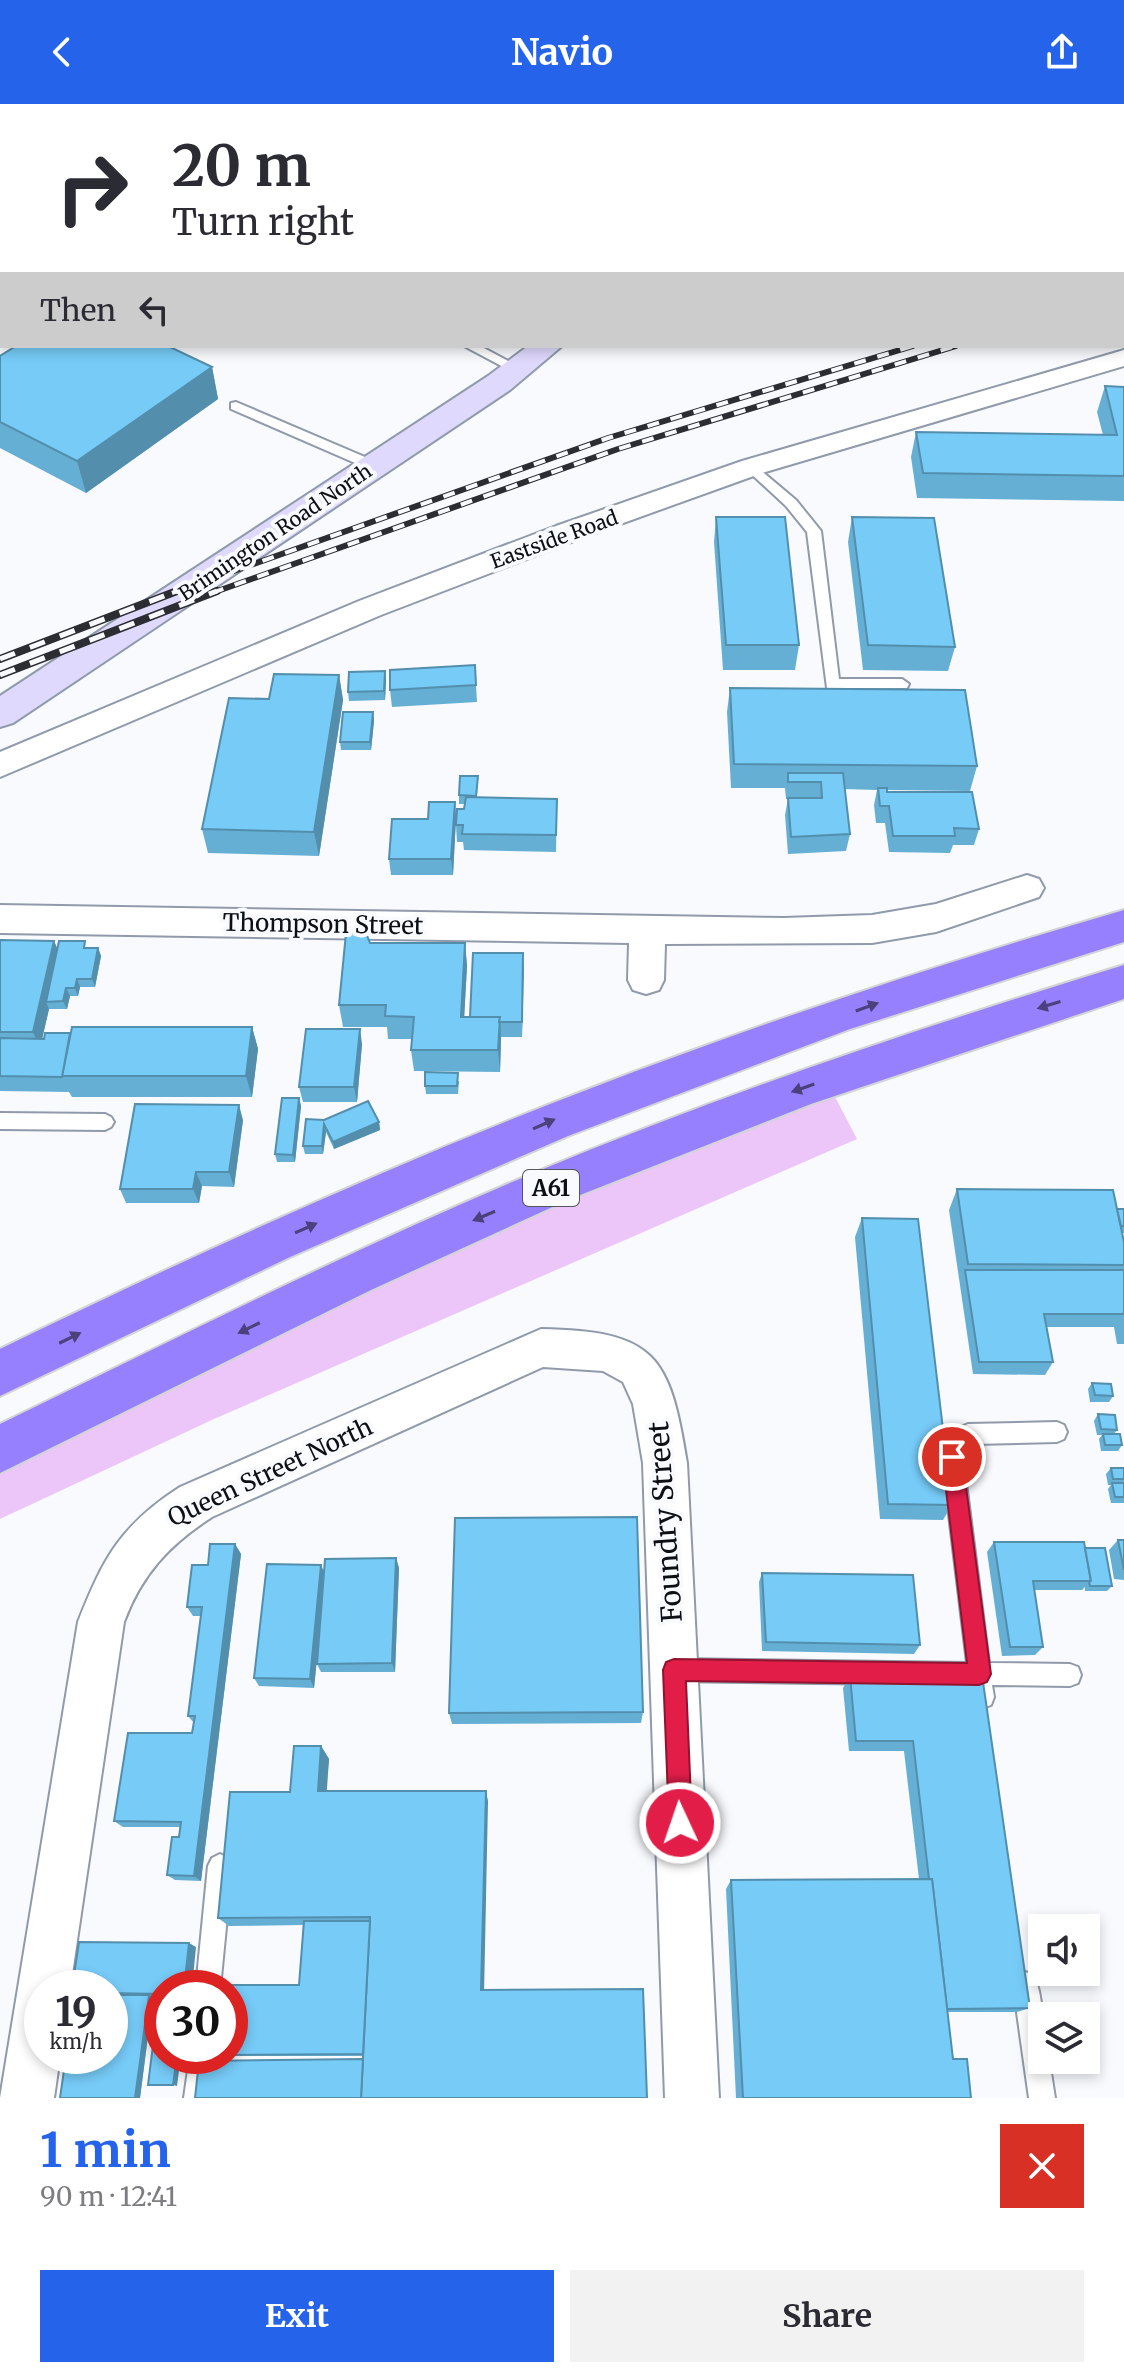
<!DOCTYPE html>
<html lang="en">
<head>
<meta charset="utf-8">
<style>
  body { margin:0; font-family:Merriweather,serif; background:#f2f2f3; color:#2b2b33; height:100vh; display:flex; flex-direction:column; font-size:30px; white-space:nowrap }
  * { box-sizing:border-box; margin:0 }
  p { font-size:26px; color:#7c7c81 }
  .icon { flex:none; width:44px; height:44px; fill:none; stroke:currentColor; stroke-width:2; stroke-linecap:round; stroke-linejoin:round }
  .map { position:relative; height:1994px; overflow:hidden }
  .drawer { display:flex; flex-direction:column; background:#fff; flex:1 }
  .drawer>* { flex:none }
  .guide { position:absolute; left:0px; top:0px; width:1124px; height:244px; box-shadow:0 4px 12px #0003; background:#fff; color:#2b2b33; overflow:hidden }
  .buttons { position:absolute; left:1028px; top:1810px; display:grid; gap:16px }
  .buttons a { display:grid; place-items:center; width:72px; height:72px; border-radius:0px; background:#fff; box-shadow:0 4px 12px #0003; font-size:40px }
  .speed { position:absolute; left:24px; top:1866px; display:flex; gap:16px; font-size:40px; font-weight:700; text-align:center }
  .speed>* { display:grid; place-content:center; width:104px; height:104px; border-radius:50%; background:#fff; box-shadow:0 4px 12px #0003; line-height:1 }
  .speed small { font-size:20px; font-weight:400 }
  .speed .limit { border:12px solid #d22; background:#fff; color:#111 }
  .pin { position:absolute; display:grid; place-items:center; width:68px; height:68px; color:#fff; margin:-34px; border:4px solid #fff; border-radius:50%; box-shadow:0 2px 8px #0007 }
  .me { position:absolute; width:88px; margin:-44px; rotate:357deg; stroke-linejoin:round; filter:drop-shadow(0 0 6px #0008) }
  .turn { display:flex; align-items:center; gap:28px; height:168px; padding:0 40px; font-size:36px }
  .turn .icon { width:104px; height:104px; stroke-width:2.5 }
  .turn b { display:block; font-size:56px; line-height:68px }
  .then { display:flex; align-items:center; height:76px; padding:0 40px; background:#0003; gap:16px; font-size:30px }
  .round { display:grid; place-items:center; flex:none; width:84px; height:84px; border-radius:0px; background:#f2f2f3 }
  .overview { display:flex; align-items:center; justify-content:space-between; height:136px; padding:0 40px }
  h1 { font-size:48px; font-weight:700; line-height:60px; color:#2563eb }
  .button { display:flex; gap:16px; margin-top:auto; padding:16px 40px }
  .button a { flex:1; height:92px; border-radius:0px; background:#2563eb; color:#fff; font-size:32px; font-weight:700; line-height:92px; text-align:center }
  .button a+a { background:#f2f2f3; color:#2b2b33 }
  header { display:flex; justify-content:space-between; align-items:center; height:104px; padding:0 40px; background:#2563eb; color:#fff; font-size:36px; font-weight:700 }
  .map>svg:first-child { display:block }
</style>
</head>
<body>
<header><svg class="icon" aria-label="back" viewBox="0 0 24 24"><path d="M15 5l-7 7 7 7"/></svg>Navio<svg class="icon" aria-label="share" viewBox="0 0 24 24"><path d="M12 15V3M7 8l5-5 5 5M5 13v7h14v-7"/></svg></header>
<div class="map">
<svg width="1124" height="1994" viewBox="0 0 1124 1994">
  <rect width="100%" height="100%" fill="#f8fafe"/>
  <polygon fill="#ecc6f9" points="834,991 857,1035 214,1315 0,1415 0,1363 378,1180 596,1083"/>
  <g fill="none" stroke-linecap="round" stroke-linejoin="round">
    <polygon fill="#40b5c1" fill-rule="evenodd" points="16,0 66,0 15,2"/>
    <g stroke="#919aaa" stroke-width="4">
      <g id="lane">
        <polygon points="440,0 455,0 456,2 441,2"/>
        <polygon points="555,0 570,0 571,2 556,2"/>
        <polygon points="464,242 480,242 523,265 513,268"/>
        <polygon points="236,298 379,359 381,362 379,365 369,365 231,305 231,299"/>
        <polygon points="752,359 796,396 821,427 839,575 902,575 909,580 907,584 827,584 807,428 786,402 747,366 745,363"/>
        <polygon points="0,1009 105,1010 111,1013 114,1018 111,1023 105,1026 0,1025"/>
        <polygon points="1057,1318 1064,1321 1067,1328 1064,1335 1057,1338 973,1340 963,1355 989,1559 1070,1560 1078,1563 1081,1571 1078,1579 1070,1582 992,1581 994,1593 991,1601 983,1604 975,1601 970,1581 674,1577 666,1574 663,1566 666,1558 674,1555 967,1559 942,1353 961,1323 968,1320"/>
        <polygon points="220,1750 228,1754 232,1762 220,1884 196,1884 208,1762 212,1754"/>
        <path d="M 1025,1868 L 1034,1871 C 1045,1898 1042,1928 1042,1956 L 1049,1956 L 1055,1994 L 1029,1994 L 1013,1880 L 1016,1871 Z"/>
        <polygon points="190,1952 214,1952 210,1994 184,1994"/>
      </g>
    </g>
    <g stroke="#919aaa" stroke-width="4">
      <g id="street">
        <rect x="1122" y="59" width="2" height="14"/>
        <polygon points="1124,246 1124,262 762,369 576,436 381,511 0,673 0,648 359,497 556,422 742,357"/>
        <polygon points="1027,771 1039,775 1044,784 1039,793 936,828 872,839 665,840 664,876 659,886 646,890 633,886 628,876 629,839 0,829 0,801 784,814 872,811 936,800"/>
        <path d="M 541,1225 C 655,1227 670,1251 687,1359 L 719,1994 L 665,1994 L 643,1359 L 633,1300 L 623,1278 L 603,1267 L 543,1263 L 212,1413 C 169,1441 142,1470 124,1518 L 70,1884 L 42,1884 L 42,1952 L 60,1952 L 54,1994 L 0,1994 L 78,1518 C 103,1454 121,1421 180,1383 Z"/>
      </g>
    </g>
    <g stroke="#919aaa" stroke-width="4">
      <polygon id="secondary" points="528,242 562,242 510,286 13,619 0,623 0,592 488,272"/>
    </g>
    <g stroke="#d3d4d5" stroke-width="4">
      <g id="highway">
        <path d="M 1124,806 L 1124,838 L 850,925 L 568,1032 L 290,1153 L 0,1292 L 0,1245 C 222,1137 448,1035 680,951 C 826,897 974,850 1124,806 Z"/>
        <path d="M 1124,861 L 1124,895 L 811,1000 L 570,1095 L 371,1186 L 0,1369 L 0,1320 C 178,1234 354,1144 536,1068 C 728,988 925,922 1124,861 Z"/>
      </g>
    </g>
    <use href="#lane" fill="#fff" fill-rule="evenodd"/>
    <use href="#street" fill="#fff" fill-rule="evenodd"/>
    <use href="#secondary" fill="#e0d9fe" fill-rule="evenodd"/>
    <use href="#highway" fill="#9780fd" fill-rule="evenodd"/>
    <g stroke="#2b2d32" stroke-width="6">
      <g id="rail-far1">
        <polyline points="172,489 608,334 913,242"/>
        <polyline points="212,489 618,345 956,242"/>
      </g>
    </g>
    <g stroke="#2b2d32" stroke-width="8">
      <g id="rail">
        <polyline points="0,555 177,487"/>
        <polyline points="0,571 217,487"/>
      </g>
    </g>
    <use href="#rail-far1" stroke="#f8fafe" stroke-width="4" stroke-dasharray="12" stroke-linecap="butt"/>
    <use href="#rail" stroke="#f8fafe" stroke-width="5" stroke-dasharray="16" stroke-linecap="butt"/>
  </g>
  <g fill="#65afd4">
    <polygon points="130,0 376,0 381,2 130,2"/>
    <polygon points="0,252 212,263 218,295 86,389 0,344"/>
    <polygon points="1105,282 1124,283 1124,397 917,394 911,353 916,328 1103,331 1097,308"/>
    <polygon points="716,413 799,541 795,566 723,566 714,438"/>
    <polygon points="852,413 955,543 948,567 863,566 848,438"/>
    <polygon points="385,567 386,576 385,596 349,597 348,588"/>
    <polygon points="339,571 343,596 319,752 208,749 202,725 269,595"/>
    <polygon points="476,581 477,598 392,603 390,586"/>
    <polygon points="730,584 977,662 970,687 887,686 887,688 979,725 974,741 953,741 950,749 889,748 885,719 876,719 874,701 877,686 844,685 850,730 846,747 788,750 785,711 788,695 786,695 785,684 731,684 727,608"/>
    <polygon points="373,608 374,617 371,646 341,646 340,638"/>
    <polygon points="478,672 477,693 557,695 556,748 464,746 463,738 457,738 456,721 464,705 465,700 459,700 459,691"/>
    <polygon points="455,698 456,714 453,771 391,771 389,755 428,715"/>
    <polygon points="0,836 54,837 57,844 98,844 101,852 95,883 80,883 78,892 70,892 67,905 49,905 42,935 70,929 252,923 258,945 252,993 72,993 69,988 0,987"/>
    <polygon points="370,839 465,839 467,862 464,913 470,913 523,849 522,933 501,933 500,968 414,967 411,946 412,935 388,935 387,923 343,923 339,901"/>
    <polygon points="362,940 357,998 303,998 299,983"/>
    <polygon points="459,977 458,990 426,990 425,982"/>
    <polygon points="299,994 301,1002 295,1058 277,1058 275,1050"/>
    <polygon points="306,1015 379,1018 380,1026 334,1045 326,1028 323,1050 305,1050 303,1042"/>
    <polygon points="243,1016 234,1083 202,1082 199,1099 126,1099 120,1085"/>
    <polygon points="957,1085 1124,1105 1124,1129 1122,1129 1124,1138 1124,1240 1117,1240 1114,1223 1047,1223 1053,1258 1045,1271 973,1270 949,1106"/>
    <polygon points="862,1114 952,1401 943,1416 880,1415 855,1133"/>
    <polygon points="1092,1279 1113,1292 1109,1298 1090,1298 1088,1285"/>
    <polygon points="1098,1310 1117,1326 1114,1330 1122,1341 1118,1347 1101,1347 1099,1335 1102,1331 1097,1331 1094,1317"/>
    <polygon points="1111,1364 1124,1364 1124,1399 1111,1399 1108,1385 1111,1381 1108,1381 1106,1370"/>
    <polygon points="1118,1436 1124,1436 1124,1476 1114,1475 1109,1446"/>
    <polygon points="994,1438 1085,1444 1112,1482 1107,1487 1085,1487 1085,1483 1082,1486 1034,1486 1043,1543 1035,1551 1002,1552 987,1448"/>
    <polygon points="235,1440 241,1450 201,1777 175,1776 167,1771 179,1733 180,1723 123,1723 114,1717 192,1629 194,1619 188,1612 201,1512 193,1512 187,1503 208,1461"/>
    <polygon points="396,1454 399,1464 395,1568 321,1568 317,1560 319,1537 314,1584 259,1582 254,1574 324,1468"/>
    <polygon points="762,1469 920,1541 914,1550 762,1547 759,1478"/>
    <polygon points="982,1571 1030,1904 1017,1908 947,1908 953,1955 971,1994 736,1994 726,1785 731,1776 919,1775 904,1647 849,1647 843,1584 850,1572"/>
    <polygon points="643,1608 641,1619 452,1620 449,1609"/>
    <polygon points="321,1642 329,1655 326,1687 486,1687 488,1698 363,1955 363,1952 212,1952 230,1952 230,1884 299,1881 303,1821 229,1822 218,1814 290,1688"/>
    <polygon points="196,1843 162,1884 162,1893 153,1893 140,1994 60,1994 110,1952 110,1884"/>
  </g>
  <g fill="#538ead">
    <polygon points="212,263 218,295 86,389 77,357"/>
    <polygon points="385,567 386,576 385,596 384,587"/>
    <polygon points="339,571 343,596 319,752 314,728"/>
    <polygon points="373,608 374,617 371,646 370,638"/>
    <polygon points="455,698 456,714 453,771 451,755"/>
    <polygon points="54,837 61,853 46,898 49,905 40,944 33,928"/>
    <polygon points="465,839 467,862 463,935 461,913"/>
    <polygon points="98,844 101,852 95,883 92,875"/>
    <polygon points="523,849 524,865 522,933 522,918"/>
    <polygon points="77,875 80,883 78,892 75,884"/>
    <polygon points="66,884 70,892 67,905 63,897"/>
    <polygon points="500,913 501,935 500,968 498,946"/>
    <polygon points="252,923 258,945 252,993 246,972"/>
    <polygon points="360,925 362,940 357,998 354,983"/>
    <polygon points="299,994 301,1002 295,1058 293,1051"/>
    <polygon points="239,1001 243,1016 234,1083 229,1068"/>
    <polygon points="379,1018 380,1026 334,1045 333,1038"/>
    <polygon points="324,1020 326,1028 323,1050 322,1042"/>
    <polygon points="196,1068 202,1082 199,1099 193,1085"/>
    <polygon points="235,1440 241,1450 201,1777 194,1772"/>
    <polygon points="396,1454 399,1464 395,1568 392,1559"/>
    <polygon points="321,1461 325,1470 314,1584 310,1575"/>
    <polygon points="321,1642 329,1655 326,1699 318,1687"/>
    <polygon points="486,1687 488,1698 484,1891 481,1886"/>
    <polygon points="189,1839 196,1843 192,1884 184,1884"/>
    <polygon points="149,1891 153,1893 140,1994 135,1994"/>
    <polygon points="177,1952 181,1952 177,1982 173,1981"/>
  </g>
  <g fill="#76cbf7" stroke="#538ead" stroke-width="2">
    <polygon points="168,0 376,0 381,2 172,2"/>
    <polygon points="901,0 1009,0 1010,1 892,2"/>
    <polygon points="16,242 168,242 212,263 77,357 0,318 0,252"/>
    <polygon points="1105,282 1124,283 1124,372 923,369 916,328 1117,331"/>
    <polygon points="716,413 785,413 799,541 726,541"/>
    <polygon points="852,413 934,414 955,543 868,541"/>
    <polygon points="475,561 476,581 390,586 390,566"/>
    <polygon points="385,567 384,587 348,588 349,568"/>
    <polygon points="274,570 339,571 314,728 202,725 229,594 269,595"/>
    <polygon points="730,584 965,586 977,662 734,660"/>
    <polygon points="343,608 373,608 370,638 340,638"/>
    <polygon points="788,669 843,669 850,730 791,733 788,694 822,694 821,678 788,678"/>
    <polygon points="460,672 478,672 476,692 459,691"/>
    <polygon points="878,684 887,684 887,688 972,688 979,725 954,724 955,732 893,732 889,702 880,702"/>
    <polygon points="466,693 557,695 556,731 462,730 463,721 456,721 457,705 464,705"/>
    <polygon points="429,698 455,698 451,755 389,755 392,715 428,715"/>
    <polygon points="346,829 366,829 370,839 465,839 461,913 500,913 498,946 411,946 414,913 385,912 386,901 339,901"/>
    <polygon points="0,836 54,837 33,928 0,928"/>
    <polygon points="59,837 85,837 84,844 98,844 92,875 77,875 75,884 66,884 63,897 46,898"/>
    <polygon points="473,849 523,849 522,918 499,918 500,913 470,913"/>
    <polygon points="72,923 252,923 246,972 62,972"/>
    <polygon points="306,925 360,925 354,983 299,983"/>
    <polygon points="45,929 70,929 62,973 0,972 0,934 44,935"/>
    <polygon points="425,968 458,969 457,982 425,982"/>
    <polygon points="282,994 299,994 293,1051 275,1050"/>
    <polygon points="368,997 379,1018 333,1038 324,1020 322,1042 303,1042 306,1015 324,1016"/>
    <polygon points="135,1000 239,1001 229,1068 196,1068 193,1085 120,1085"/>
    <polygon points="957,1085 1113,1086 1124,1138 1124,1161 968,1160"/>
    <polygon points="1117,1105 1124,1105 1124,1122 1121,1122"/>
    <polygon points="862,1114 918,1115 952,1401 888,1400"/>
    <polygon points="965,1166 1124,1166 1124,1208 1123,1210 1044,1210 1053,1258 979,1258"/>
    <polygon points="1092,1279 1111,1280 1113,1292 1095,1291"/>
    <polygon points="1098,1310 1115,1311 1117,1326 1101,1325"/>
    <polygon points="1103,1330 1120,1330 1122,1341 1105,1341"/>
    <polygon points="1111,1364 1124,1364 1124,1375 1113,1375"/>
    <polygon points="1112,1379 1124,1379 1124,1393 1115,1393"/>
    <polygon points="637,1413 643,1608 449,1609 455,1414"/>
    <polygon points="1118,1436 1124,1436 1124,1466"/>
    <polygon points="994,1438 1084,1438 1091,1477 1033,1477 1043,1543 1010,1543"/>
    <polygon points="210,1440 235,1440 194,1772 167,1771 172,1733 179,1733 181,1718 114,1717 128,1629 192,1629 195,1612 188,1612 202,1503 187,1503 192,1461 208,1461"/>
    <polygon points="1085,1444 1105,1444 1112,1482 1090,1482 1089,1478 1091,1477"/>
    <polygon points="396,1454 392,1559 317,1560 325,1455"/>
    <polygon points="267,1460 321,1461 310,1575 254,1574"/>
    <polygon points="762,1469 913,1471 920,1541 766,1538"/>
    <polygon points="982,1571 1030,1904 947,1905 932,1775 929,1775 913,1637 856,1637 850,1572"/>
    <polygon points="294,1642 321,1642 318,1687 486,1687 481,1886 643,1885 647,1994 361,1994 370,1813 218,1814 230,1688 290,1688"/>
    <polygon points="932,1775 953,1955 967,1955 971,1994 743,1994 731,1776"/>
    <polygon points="304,1817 370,1817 363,1950 230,1951 230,1884 214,1884 214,1881 299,1881"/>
    <polygon points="79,1838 189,1839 184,1884 162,1884 162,1890 110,1889 110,1884 72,1884"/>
    <polygon points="110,1891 149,1891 135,1994 60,1994 66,1952 110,1952"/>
    <polygon points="153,1941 162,1942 162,1952 177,1952 173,1981 148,1981"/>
    <polygon points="363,1955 361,1994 195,1994 199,1957"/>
  </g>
  <defs><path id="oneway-solid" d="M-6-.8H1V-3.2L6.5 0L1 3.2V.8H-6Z" transform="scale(2)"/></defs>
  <g fill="#4b427d">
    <use href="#oneway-solid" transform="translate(1049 901) rotate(163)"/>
    <use href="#oneway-solid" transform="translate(867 903) rotate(-20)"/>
    <use href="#oneway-solid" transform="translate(803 984) rotate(161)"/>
    <use href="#oneway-solid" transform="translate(544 1020) rotate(-24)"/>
    <use href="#oneway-solid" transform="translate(484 1112) rotate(157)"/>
    <use href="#oneway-solid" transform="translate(306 1124) rotate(-24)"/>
    <use href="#oneway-solid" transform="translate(249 1224) rotate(154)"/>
    <use href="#oneway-solid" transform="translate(70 1234) rotate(-26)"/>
  </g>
  <polygon fill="#e11d48" stroke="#92132f" stroke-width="2" points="952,1343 959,1346 962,1353 991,1570 987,1578 979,1581 686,1577 692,1719 689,1727 680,1731 672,1727 669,1719 663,1566 666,1558 674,1555 967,1559 942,1353 945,1346"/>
  <g text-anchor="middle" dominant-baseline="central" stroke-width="8" stroke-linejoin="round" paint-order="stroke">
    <g font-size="20" fill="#0c0f14" stroke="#f8fafe">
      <text transform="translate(275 428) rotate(-34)">Brimington Road North</text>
      <text transform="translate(554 435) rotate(-20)">Eastside Road</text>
    </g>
    <rect fill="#f8fafe" stroke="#53565a" stroke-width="2" x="523" y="1066" width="56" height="36" rx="6"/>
    <g font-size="22" font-weight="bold" fill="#0c0f14">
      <text x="551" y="1084">A61</text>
    </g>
    <g font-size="24" fill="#0c0f14" stroke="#f8fafe">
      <text transform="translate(323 820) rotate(1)">Thompson Street</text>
      <text transform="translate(270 1368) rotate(-25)">Queen Street North</text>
    </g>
    <g font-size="28" fill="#0c0f14" stroke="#f8fafe">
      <text transform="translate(665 1418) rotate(-94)">Foundry Street</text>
    </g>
  </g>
</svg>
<div class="buttons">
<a><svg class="icon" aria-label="sound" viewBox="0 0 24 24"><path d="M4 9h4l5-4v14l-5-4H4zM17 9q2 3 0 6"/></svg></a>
<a><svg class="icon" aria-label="layers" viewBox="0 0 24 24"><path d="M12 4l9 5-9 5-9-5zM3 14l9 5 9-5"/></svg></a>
</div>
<div class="speed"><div>19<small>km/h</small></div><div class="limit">30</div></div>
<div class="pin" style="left:952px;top:1353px;background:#d93025"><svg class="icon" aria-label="arrive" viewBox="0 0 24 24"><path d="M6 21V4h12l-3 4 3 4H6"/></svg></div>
<svg class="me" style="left:680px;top:1719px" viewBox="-20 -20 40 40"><circle r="17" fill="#e11d48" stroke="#fff" stroke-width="3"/><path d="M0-11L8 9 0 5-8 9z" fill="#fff"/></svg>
<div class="guide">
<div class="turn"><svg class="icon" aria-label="right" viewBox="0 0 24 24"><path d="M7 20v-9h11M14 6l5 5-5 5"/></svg><div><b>20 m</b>Turn right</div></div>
<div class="then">Then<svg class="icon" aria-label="left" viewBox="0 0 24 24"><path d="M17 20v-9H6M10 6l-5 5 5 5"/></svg></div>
</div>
</div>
<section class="drawer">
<div class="overview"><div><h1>1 min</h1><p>90 m · 12:41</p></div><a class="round" style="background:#d93025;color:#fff"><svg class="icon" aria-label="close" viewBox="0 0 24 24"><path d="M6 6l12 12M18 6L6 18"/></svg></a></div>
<div class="button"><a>Exit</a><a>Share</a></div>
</section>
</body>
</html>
